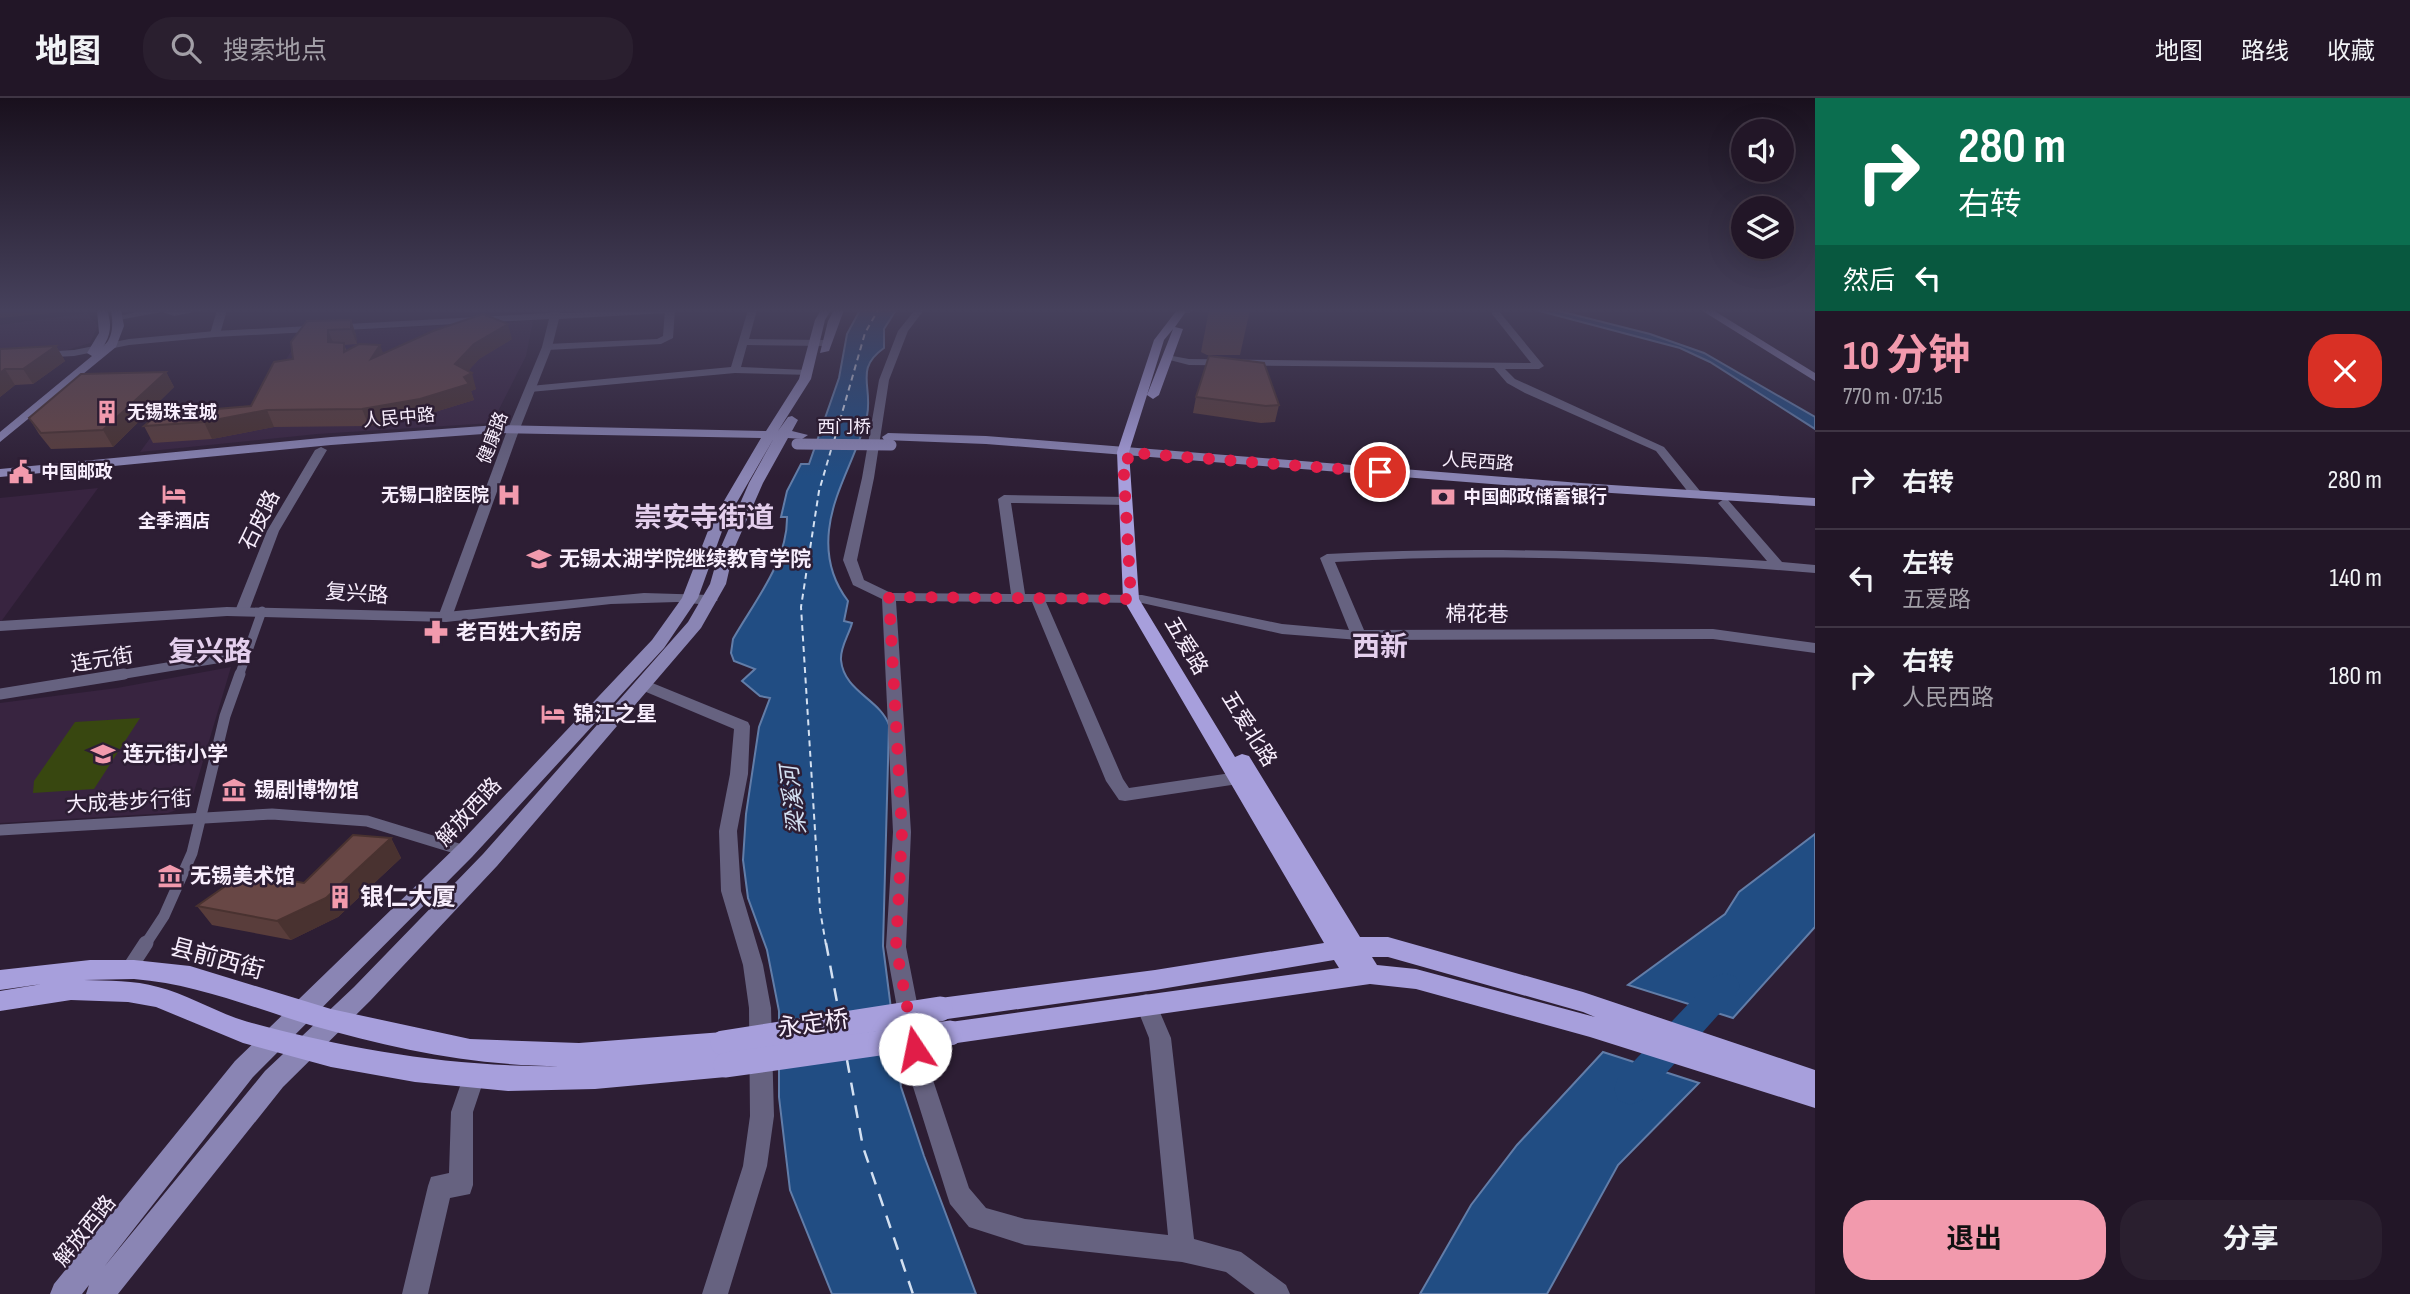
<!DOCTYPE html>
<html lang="zh">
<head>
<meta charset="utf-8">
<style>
  body { margin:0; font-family:"Sofia Sans Condensed","Noto Sans SC",sans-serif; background:#2a1f2f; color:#f1f3f6; height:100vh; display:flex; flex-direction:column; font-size:26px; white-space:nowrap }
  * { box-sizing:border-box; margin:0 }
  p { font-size:23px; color:#a29fa7 }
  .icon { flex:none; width:38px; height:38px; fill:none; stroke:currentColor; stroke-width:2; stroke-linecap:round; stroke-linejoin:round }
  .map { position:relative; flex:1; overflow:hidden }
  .details { display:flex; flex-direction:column; background:#221627; width:595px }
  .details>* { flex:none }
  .top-card { background:#0b6e4f; color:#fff; overflow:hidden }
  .buttons { position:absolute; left:1731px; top:21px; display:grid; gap:14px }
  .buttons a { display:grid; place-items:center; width:63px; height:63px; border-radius:50%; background:#221627; box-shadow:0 7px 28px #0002,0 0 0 2px #3f3544; font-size:35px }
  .pin { position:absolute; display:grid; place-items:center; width:60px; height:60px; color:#fff; margin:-30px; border:4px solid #fff; border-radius:50%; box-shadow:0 2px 7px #0007 }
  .me { position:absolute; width:77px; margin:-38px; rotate:349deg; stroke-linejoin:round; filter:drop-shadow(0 0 5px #0008) }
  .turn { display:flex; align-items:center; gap:24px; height:147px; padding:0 28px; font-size:32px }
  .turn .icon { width:91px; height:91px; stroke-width:2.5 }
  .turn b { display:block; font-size:49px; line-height:60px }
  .then { display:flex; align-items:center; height:66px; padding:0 28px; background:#0003; gap:14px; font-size:26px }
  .round { display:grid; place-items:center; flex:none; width:74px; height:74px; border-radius:28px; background:#2a1f2f }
  .summary { display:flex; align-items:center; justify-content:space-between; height:119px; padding:0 28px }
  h1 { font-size:42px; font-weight:700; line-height:52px; color:#f29aad }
  .button { display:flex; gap:14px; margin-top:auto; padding:14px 28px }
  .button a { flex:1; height:80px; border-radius:28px; background:#f29aad; color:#111; font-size:28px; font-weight:700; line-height:80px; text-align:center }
  .button a+a { background:#2a1f2f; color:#f1f3f6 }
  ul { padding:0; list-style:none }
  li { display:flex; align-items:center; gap:21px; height:98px; padding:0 28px; border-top:2px solid #3f3544 }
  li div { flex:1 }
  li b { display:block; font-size:26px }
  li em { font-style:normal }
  header { display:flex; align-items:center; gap:42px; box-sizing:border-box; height:98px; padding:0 35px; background:#221627; border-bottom:2px solid #3f3544 }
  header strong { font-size:33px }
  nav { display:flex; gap:38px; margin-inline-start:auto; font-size:24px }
  .search { width:490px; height:63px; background:#2a1f2f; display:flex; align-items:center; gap:18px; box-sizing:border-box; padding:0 24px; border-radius:28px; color:#a29fa7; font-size:26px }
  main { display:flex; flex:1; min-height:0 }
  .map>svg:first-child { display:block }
</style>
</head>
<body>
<header>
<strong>地图</strong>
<div class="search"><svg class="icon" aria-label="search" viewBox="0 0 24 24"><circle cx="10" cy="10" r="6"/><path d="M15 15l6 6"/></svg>搜索地点</div>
<nav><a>地图</a><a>路线</a><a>收藏</a></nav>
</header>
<main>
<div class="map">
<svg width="1815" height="1196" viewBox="0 0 1815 1196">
  <rect width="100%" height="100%" fill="#2d1e34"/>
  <g fill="#382440">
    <polygon points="87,215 98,228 90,245 67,252 0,255 0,227"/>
    <polygon points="533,223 526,258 492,325 317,336 140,354 157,331 249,323 302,235"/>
    <polygon points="98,390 0,525 0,400"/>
    <polygon points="231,569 190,707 168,715 0,725 0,605 117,590"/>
  </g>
  <polygon fill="#384710" points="140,620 94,691 33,695 34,683 75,624"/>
  <g fill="#214d83" stroke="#627da8" stroke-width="2">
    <path d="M 860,212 L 896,212 L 884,231 L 884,250 C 854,271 873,288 867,318 C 858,356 833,393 829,432 C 826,459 832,482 848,503 L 844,523 L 852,525 C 849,537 840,549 841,562 C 844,594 880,601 889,627 L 883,848 L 901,989 L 924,1058 L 976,1196 L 832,1196 L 790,1092 L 779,999 L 779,913 L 767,852 L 748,800 L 743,762 L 746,716 L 759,629 L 770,600 L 760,598 L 742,583 L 755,571 L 734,563 L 731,555 L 733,541 C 754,504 788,463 787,419 L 781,419 L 787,393 L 801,366 L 809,366 L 839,280 L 847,236 Z"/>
    <polygon points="1536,212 1555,212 1650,236 1704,255 1815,319 1815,331 1710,264 1680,250"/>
    <polygon points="1815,736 1815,829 1733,920 1628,887 1725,816 1739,794"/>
    <polygon points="1603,954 1699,985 1618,1067 1547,1196 1420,1196 1471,1107 1517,1047"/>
  </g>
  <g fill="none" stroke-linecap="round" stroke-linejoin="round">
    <polygon fill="#214d83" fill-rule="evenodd" points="1725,875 1736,879 1740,888 1736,897 1642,1002 1630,1007 1618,1002 1614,991 1618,980 1714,879"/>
    <g stroke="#d3e0f1" stroke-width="2" stroke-dasharray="6 4.5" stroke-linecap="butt">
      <polyline points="834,343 865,235 878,212"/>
      <polyline points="826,847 820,812 801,509 819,393 831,352"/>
    </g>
    <g stroke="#d3e0f1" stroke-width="2.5" stroke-dasharray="13 10" stroke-linecap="butt">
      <polyline points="826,845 839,915"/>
      <polyline points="847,962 863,1049 913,1196"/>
    </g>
    <g stroke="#666280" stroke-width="9">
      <polyline points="113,578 246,556"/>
      <polyline points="239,578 262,513"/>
    </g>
    <g stroke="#666280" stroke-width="11">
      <polyline points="0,596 124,576"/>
      <polyline points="0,732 272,716 367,723 465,753"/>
      <polyline points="145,847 164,818 192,755 225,618 240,576"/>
    </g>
    <polyline stroke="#666280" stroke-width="15" points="129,871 146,845"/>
    <g fill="#666280" fill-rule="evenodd">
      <polygon points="146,212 204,212 174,218 162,214 119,222 114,219"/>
      <polygon points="217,212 227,212 220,236 215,239 210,236"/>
      <polygon points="665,212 675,212 673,240 661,246 547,252 542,249 547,246 657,241 663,238"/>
      <polygon points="748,212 757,212 749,241 826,242 831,245 826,248 747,247 741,269 807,272 812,275 811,277 735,275 530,294 525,291 530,288 731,269"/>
      <path d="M 915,212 L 924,212 L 908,233 L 889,282 L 874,380 L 857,462 L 864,482 L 891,495 L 1011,496 L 998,401 L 1004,397 L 1126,399 L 1132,403 L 1126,407 L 1011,405 L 1025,496 L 1142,497 L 1282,526 L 1349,532 L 1320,460 L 1327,456 C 1474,448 1620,453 1767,463 L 1718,405 L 1724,401 L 1728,402 L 1782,464 L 1815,467 L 1815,475 C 1655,462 1495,454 1335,464 L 1364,532 L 1713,531 L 1815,545 L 1815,555 L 1713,541 L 1359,542 L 1282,536 L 1142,505 L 1046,504 L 1123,681 L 1129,690 L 1238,674 L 1244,676 L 1247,680 L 1244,684 L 1238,686 L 1125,703 L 1119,702 L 1106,683 L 1032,504 L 896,503 L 911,734 L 906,849 L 931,976 L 969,1090 L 986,1110 L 1025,1121 L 1168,1137 L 1149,940 L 1135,905 L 1139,898 L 1146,896 L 1153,898 L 1171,940 L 1194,1141 L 1241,1154 L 1286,1187 L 1290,1196 L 1255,1196 L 1226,1174 L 1182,1164 L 1025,1147 L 969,1129 L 950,1106 L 947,1097 L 909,976 L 886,849 L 893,734 L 882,501 L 853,487 L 843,462 L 862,380 L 879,282 L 898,233 Z"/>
      <polygon points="1173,212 1194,212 1189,215"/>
      <polygon points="1493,212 1498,212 1544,268 1539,271 1505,271 1515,281 1664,349 1700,393 1700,399 1692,399 1656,353 1525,295 1507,285 1494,270 1189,267 1162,260 1167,257 1189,261 1531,265 1492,216"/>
      <polygon points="511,335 517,338 452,519 450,522 440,522 438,519 505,338"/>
      <polygon points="321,349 327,352 279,433 249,513 247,516 237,516 235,513 267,433 315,352"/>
      <polygon points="645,582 748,624 750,628 748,676 737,733 741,793 763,867 771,910 774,1018 767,1068 728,1196 702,1196 743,1068 750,1018 749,910 743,867 721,793 719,733 730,676 734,631 639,591 637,587"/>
      <polygon points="474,967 482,971 485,978 473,1014 473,1087 470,1096 450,1100 428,1196 402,1196 428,1088 431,1079 449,1075 451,1014 466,971"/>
    </g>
    <g fill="#666280" fill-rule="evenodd">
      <polygon points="551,212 561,212 560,215 673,212 668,215 559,221 552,249 517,338 511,342 505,338 542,249 549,221 215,239 129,247 74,258 0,262 0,256 74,252 129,241 215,233 550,215"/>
      <polygon points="644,495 710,497 718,502 710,507 677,504 611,506 446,524 227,518 0,533 0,523 227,509 446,514"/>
    </g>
    <g fill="#8a85b4" fill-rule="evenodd">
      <path d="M 97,212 L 107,212 C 112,226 111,237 103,249 C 114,239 113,225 111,212 L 121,212 L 124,228 L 116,249 L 0,344 L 0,334 L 92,258 L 87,255 L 99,235 Z"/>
      <path d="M 821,212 L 831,212 L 825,222 L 811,281 L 778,333 L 788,319 L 792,318 L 798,322 L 792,333 L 808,337 L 802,341 L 788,340 L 763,385 L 734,451 L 726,486 L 701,530 L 497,768 L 370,903 L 283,989 L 118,1196 L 86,1196 L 89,1187 L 82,1196 L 50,1196 L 54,1186 L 235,963 L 458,747 L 652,542 L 682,500 L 711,425 L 761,340 L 497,335 L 331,347 L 0,379 L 0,371 L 331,339 L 497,327 L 766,333 L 799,281 L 815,222 ZM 774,340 L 749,385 L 720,451 L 710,486 L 688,524 L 483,756 L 354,889 L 265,973 L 104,1169 L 253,979 L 472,759 L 664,550 L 698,500 L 725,425 Z"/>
      <polygon points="834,212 844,212 829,253 820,255 828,223"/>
      <polygon points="1701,212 1713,212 1815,275 1815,283"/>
      <polygon points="888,335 986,338 1580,385 1815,400 1815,408 1580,393 986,346 884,342 882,339"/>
    </g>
    <g fill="#a79fdc" fill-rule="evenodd">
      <path d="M 1177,212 L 1187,212 L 1175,229 L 1183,231 L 1159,297 L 1153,301 L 1147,297 L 1129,354 L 1139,501 L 1235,659 L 1242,656 L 1249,658 L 1360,839 L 1388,839 L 1583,894 L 1815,972 L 1815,1010 L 1590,939 L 1416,891 L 1370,886 L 950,946 L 942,943 L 938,935 L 942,927 L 950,924 L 1339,870 L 1334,862 L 1155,892 L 940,922 L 932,918 L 928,911 L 932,904 L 940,900 L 1155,872 L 1324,845 L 1123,501 L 1117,354 L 1154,242 ZM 1173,231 L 1147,297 L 1164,242 ZM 1372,859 L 1388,859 L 1583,914 L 1595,919 L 1416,871 L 1377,867 Z"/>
      <path d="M 90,862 L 134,862 L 190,868 L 331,911 L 470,941 L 579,945 L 723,934 L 732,937 L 735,945 L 732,953 L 725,956 L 735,959 L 738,967 L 735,975 L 726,979 L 595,991 L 508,993 L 415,984 L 331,969 L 243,945 L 156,909 L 128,904 L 71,902 L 0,913 L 0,893 L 42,886 L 0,892 L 0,872 ZM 134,881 C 196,886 251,909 310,927 C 394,951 479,969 567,968 C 459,970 356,953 252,925 C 220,917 190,897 158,889 C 134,882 108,883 84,882 Z"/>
    </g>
    <polyline stroke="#8a85b4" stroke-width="11" points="797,346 891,347"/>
    <g stroke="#a79fdc" stroke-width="25">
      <polyline points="723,945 940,911"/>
      <polyline points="726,967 950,935"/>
    </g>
  </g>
  <g fill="#593d3b">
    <polygon points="1209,212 1250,212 1240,257 1207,257 1201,254"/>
    <polygon points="351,222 356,237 357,246 344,247 347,253 383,255 512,241 479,261 468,273 476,291 471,293 474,302 425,317 369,328 274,329 212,341 153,345 144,328 251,308 293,261 307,223"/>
    <polygon points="56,248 65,263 33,286 15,287 0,299 0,251"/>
    <polygon points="166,274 174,289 113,349 51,351 39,336 29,320"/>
    <polygon points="1196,299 1279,307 1275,324 1261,325 1193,315"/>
    <polygon points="391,740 401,760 338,819 291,842 212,827 197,808 304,785"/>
  </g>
  <g fill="#493230">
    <polygon points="0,212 63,212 61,214 0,220"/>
    <polygon points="351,222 356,237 357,246 351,231"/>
    <polygon points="508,226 512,241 479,261 460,282 455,266 474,246"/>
    <polygon points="328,232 334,247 328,244"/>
    <polygon points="380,247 386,262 371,261"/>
    <polygon points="56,248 65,263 33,286 23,271"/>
    <polygon points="5,271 15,287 0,299 0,275"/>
    <polygon points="166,274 174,289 113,349 103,332"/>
    <polygon points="472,275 476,291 471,293 474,302 425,317 369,328 362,311"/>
    <polygon points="267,312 274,329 212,341 204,324"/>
    <polygon points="391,740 401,760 338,819 291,842 277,823"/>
  </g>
  <g fill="#684745" stroke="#493230" stroke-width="2">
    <polygon points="483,216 508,226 474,246 455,266 472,275 464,279 469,286 420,301 362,311 267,312 204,324 144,328 158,316 251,308 274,264 293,261 291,244 307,223 351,222 351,231 328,232 328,244 344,245 344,254 359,246 380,247 371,261 433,233"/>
    <polygon points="56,248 23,271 5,271 0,275 0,251"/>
    <polygon points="1209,258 1264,265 1279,307 1266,308 1196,299"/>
    <polygon points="166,274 103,332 41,335 29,320 81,276"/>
    <polygon points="353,737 391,740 326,800 277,823 197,808 244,775 304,785"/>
  </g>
  <linearGradient id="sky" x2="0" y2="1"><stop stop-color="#19101d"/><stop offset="0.56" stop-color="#46415c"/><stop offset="1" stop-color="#46415c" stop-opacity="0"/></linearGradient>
  <rect width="1815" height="379" fill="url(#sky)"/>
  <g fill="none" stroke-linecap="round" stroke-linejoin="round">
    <polyline stroke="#e11d48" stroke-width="12" stroke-dasharray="0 21.6" points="915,951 896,849 902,734 889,499 1131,501 1123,360 1132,361 1133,355 1380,374"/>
  </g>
  <defs>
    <g id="building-bare" transform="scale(1.89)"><path d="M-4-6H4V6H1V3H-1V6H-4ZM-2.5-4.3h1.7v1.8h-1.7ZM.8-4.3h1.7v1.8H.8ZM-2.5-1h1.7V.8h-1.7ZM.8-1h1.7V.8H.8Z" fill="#f29aad" stroke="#2d1e34" stroke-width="2.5" paint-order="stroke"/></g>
    <g id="civic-bare" transform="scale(1.89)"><path d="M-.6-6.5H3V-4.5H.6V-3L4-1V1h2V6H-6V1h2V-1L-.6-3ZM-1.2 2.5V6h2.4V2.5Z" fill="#f29aad" stroke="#2d1e34" stroke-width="2.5" paint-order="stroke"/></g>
    <g id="hotel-bare" transform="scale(1.89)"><path d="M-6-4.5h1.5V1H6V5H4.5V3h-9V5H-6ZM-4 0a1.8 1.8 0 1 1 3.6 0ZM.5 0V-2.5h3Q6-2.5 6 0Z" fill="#f29aad" stroke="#2d1e34" stroke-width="2.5" paint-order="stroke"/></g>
    <g id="hospital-bare" transform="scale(1.89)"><path d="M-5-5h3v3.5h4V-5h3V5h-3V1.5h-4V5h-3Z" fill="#f29aad" stroke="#2d1e34" stroke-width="2.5" paint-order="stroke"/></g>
    <g id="bank-bare" transform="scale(1.89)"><path d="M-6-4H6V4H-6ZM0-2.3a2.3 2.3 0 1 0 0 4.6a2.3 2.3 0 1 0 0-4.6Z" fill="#f29aad" stroke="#2d1e34" stroke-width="2.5" paint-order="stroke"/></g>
    <g id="university-bare" transform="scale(1.89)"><path d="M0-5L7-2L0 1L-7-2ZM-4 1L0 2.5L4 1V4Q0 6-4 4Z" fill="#f29aad" stroke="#2d1e34" stroke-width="2.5" paint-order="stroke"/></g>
    <g id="pharmacy-bare" transform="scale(1.89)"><path d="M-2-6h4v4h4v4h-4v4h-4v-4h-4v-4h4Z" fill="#f29aad" stroke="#2d1e34" stroke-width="2.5" paint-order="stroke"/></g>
    <g id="school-bare" transform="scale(1.89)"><path d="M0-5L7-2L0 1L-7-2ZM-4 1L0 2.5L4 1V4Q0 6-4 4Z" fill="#f29aad" stroke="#2d1e34" stroke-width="2.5" paint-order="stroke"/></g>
    <g id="museum-bare" transform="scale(1.89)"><path d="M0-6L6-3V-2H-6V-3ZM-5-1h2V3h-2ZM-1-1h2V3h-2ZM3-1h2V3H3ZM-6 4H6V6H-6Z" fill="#f29aad" stroke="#2d1e34" stroke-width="2.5" paint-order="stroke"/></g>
  </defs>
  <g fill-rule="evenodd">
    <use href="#building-bare" x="107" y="314"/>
    <use href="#civic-bare" x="21" y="374"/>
    <use href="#hotel-bare" x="174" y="396"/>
    <use href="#hospital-bare" x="509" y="397"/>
    <use href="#bank-bare" x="1443" y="399"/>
    <use href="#university-bare" x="539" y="461"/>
    <use href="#pharmacy-bare" x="436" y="534"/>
    <use href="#hotel-bare" x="553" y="616"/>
    <use href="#school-bare" x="103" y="656"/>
    <use href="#museum-bare" x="234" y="692"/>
    <use href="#museum-bare" x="170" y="778"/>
    <use href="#building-bare" x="340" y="799"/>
  </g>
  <g text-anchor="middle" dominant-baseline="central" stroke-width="5" stroke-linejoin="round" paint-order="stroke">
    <g font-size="18" font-weight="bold" fill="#f8eefd" stroke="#2d1e34" text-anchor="start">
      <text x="127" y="314">无锡珠宝城</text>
      <text x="41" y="374">中国邮政</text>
      <text x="489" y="397" text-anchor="end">无锡口腔医院</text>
      <text x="1463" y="399">中国邮政储蓄银行</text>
      <text x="174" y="423" text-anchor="middle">全季酒店</text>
    </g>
    <g font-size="18" fill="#f8eefd" stroke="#2d1e34">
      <text transform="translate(399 320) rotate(-5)">人民中路</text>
      <text x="844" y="329">西门桥</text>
      <text transform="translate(493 340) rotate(-69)">健康路</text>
      <text transform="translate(1478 364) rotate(4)">人民西路</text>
    </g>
    <g font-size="21" fill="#f8eefd" stroke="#2d1e34">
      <text transform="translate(260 422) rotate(-64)">石皮路</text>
      <text transform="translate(357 496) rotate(4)">复兴路</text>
      <text x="1477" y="516">棉花巷</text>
      <text transform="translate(1186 548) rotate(59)">五爱路</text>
      <text transform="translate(102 562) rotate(-9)">连元街</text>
      <text transform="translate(1249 631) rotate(58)">五爱北路</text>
      <text transform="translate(129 704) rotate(-3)">大成巷步行街</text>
      <text transform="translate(469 714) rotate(-47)">解放西路</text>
      <text transform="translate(85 1133) rotate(-51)">解放西路</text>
    </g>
    <g font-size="21" font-weight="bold" fill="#f8eefd" stroke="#2d1e34" text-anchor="start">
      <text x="559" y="461">无锡太湖学院继续教育学院</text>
      <text x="456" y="534">老百姓大药房</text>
      <text x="573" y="616">锦江之星</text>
      <text x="123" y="656">连元街小学</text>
      <text x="254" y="692">锡剧博物馆</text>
      <text x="190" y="778">无锡美术馆</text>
    </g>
    <g font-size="23" font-style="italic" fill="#d3e0f1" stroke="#2d1e34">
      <text transform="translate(794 702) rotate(-97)">梁溪河</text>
    </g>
    <g font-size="24" font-weight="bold" fill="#f8eefd" stroke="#2d1e34" text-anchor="start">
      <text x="360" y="799">银仁大厦</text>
    </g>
    <g font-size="24" fill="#f8eefd" stroke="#2d1e34">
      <text transform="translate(217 861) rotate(15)">县前西街</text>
      <text transform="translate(813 926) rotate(-8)">永定桥</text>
    </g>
    <g font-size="28" font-weight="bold" fill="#e4cfed" stroke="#2d1e34">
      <text x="704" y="420">崇安寺街道</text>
      <text x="1380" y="549">西新</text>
      <text x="210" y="554">复兴路</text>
    </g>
  </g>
</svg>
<div class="buttons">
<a><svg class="icon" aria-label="sound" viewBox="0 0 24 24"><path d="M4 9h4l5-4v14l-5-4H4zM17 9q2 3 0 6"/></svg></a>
<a><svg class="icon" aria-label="layers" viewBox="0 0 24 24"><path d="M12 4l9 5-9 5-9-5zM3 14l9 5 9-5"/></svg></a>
</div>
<div class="pin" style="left:1380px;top:374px;background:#d93025"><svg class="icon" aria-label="arrive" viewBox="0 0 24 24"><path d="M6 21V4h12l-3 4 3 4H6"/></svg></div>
<svg class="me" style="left:915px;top:951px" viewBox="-20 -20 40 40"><circle r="19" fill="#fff"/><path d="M0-13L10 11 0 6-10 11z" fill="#e11d48"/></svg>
</div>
<section class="details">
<div class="top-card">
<div class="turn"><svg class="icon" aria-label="right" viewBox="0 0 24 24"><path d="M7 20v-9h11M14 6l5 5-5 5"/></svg><div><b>280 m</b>右转</div></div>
<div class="then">然后<svg class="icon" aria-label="left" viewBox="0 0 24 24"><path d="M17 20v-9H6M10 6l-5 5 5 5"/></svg></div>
</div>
<div class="summary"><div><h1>10 分钟</h1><p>770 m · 07:15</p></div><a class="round" style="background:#d93025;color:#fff"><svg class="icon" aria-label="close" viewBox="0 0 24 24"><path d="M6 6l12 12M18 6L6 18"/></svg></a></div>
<ul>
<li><svg class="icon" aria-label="right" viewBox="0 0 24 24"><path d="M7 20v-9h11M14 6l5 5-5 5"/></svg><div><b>右转</b></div><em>280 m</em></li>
<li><svg class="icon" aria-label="left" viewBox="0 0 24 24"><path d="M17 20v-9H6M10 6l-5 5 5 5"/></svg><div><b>左转</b><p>五爱路</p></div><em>140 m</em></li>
<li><svg class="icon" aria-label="right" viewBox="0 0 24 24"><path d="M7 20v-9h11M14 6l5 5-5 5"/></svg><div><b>右转</b><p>人民西路</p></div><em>180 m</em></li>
</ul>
<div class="button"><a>退出</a><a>分享</a></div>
</section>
</main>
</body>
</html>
